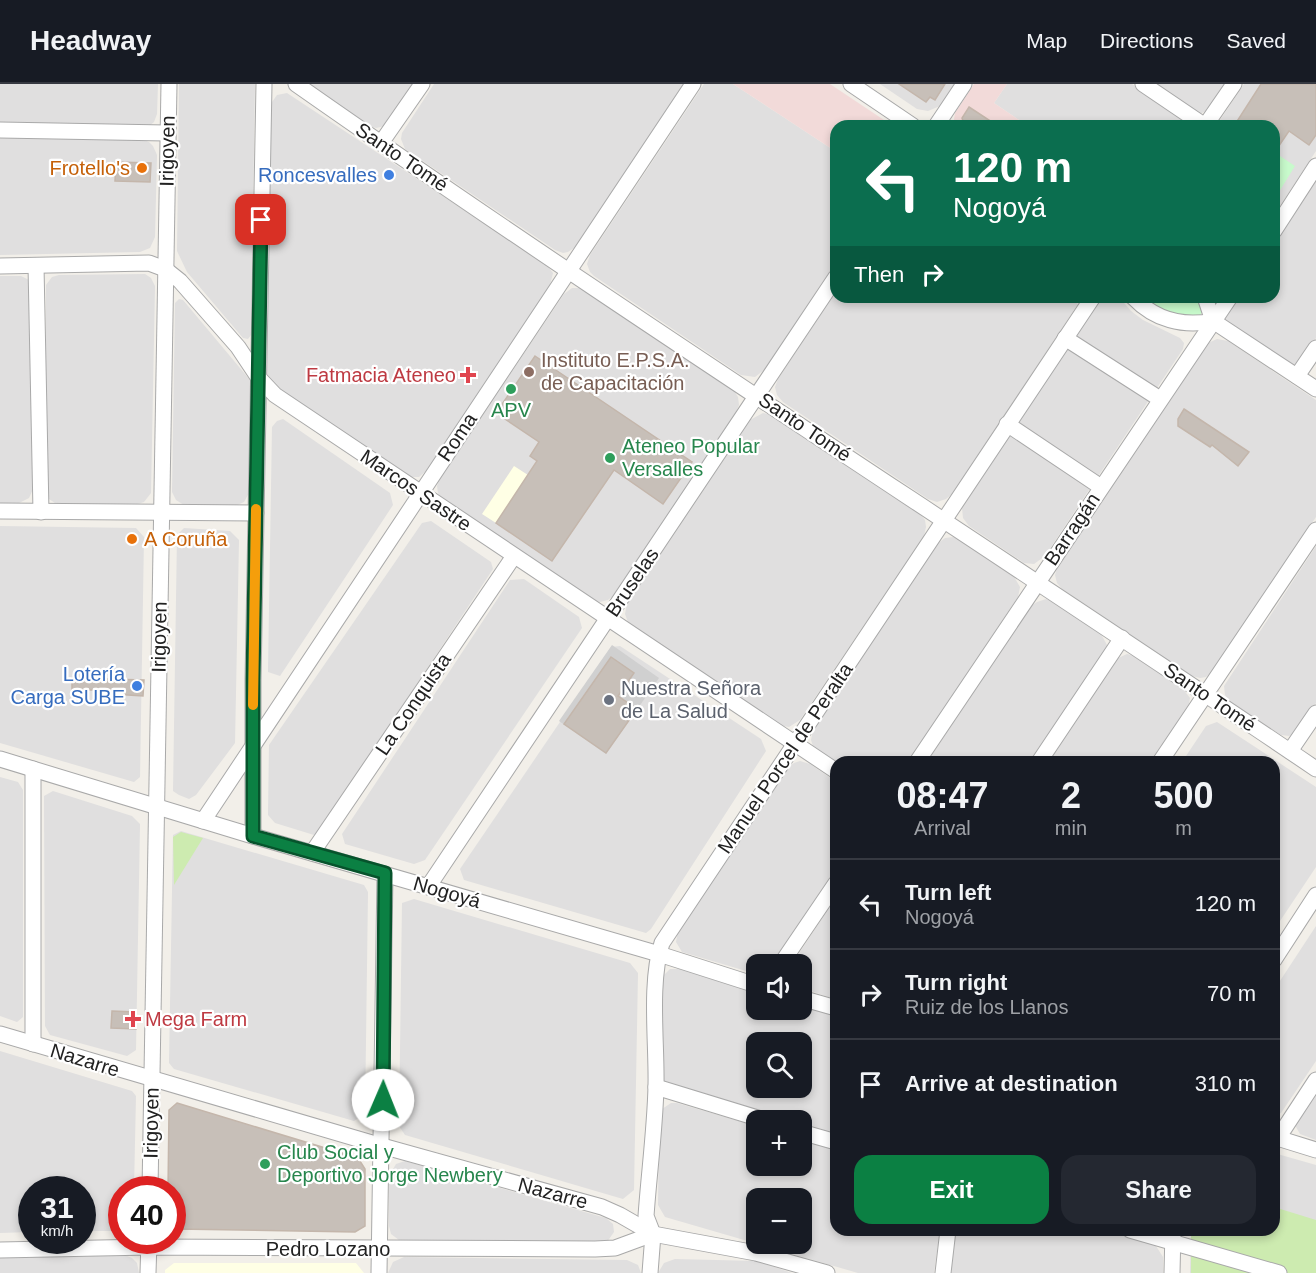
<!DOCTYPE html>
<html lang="en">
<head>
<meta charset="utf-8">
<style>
  body { margin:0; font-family:Arial,sans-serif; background:#242831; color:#f1f3f6; height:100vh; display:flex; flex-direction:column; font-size:22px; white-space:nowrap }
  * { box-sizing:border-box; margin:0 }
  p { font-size:20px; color:#9ea1a6 }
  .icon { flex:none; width:33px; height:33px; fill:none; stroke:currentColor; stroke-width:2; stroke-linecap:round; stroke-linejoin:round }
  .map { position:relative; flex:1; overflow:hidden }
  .sheet { position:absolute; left:830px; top:672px; width:450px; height:480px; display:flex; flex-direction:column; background:#171b24; border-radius:18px; box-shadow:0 3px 9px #0003 }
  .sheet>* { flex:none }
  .hud { position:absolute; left:830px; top:36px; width:450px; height:183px; border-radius:18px; box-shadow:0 3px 9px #0003; background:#0b6e4f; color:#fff; overflow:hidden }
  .controls { position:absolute; left:746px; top:870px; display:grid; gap:12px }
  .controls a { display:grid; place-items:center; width:66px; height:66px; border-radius:12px; background:#171b24; box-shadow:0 3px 9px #0003; font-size:30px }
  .speed { position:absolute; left:18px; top:1092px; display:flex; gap:12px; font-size:30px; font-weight:700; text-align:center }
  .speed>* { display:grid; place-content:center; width:78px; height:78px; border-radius:50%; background:#171b24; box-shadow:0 3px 9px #0003; line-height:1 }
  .speed small { font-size:15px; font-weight:400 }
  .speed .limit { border:9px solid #d22; background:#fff; color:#111 }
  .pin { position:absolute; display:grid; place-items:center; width:51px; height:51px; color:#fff; margin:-26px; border-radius:12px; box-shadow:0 3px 9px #0006 }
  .me { position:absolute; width:66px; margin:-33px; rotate:1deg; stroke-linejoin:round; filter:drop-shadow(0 0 4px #0008) }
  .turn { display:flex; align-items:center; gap:21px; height:126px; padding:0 24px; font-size:27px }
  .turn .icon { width:78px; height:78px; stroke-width:2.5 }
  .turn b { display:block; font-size:42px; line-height:51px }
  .then { display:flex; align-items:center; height:57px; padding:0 24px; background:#0003; gap:12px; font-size:22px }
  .eta { display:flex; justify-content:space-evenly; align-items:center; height:102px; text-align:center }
  .eta b { font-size:36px; font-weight:600; line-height:42px }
  .cta { display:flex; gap:12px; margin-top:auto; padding:12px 24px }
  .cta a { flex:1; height:69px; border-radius:18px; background:#0b8043; color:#fff; font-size:24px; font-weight:600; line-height:69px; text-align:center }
  .cta a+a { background:#242831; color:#f1f3f6 }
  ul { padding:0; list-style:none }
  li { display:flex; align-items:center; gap:18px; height:90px; padding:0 24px; border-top:2px solid #363941 }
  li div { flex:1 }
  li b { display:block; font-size:22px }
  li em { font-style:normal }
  header { display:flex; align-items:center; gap:36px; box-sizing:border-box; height:84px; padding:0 30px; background:#171b24; border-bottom:2px solid #363941 }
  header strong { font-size:28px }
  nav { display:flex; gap:33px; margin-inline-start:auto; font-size:21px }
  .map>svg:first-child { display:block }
</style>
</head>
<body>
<header>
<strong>Headway</strong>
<nav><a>Map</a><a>Directions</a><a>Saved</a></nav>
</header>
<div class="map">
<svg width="1316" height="1189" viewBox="0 0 1316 1189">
  <rect width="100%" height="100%" fill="#f2efe9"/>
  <g fill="#e0dfdf" fill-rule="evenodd">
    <polygon points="0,0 158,0 157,30 154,38 149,42 0,41"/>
    <polygon points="179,0 255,0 251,251 248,255 243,254 187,188 177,167"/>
    <polygon points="307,0 415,0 385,42 376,44 370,42"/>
    <polygon points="434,0 686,0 577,162 568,168 563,169 555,166 405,65 401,55 402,49"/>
    <polygon points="704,0 733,0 835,67 835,180 764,286 755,293 741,291 594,192 590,188 587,180 590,171"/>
    <polygon points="880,0 955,0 940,22 928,27 917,25"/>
    <polygon points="1007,0 1132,0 1192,42 1028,42 994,19"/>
    <polygon points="1153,0 1225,0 1208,26 1200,30"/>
    <polygon points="1244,0 1316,0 1316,67 1274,131 1274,42 1216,42"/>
    <polygon points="287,9 546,180 553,189 550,201 426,387 419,393 410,393 273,303 267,296 271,23 272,18 277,11"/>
    <polygon points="0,53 141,55 149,58 153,62 157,71 155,153 150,164 140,168 0,171"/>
    <polygon points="1316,96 1316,254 1301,277 1294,282 1225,238 1225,234 1238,213 1274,213 1274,159"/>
    <polygon points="145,190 151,194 155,202 151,409 144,418 135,421 55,419 49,415 46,407 46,201 52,193 59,191"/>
    <polygon points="0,192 21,192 29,196 31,201 34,403 29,414 19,419 0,419"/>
    <polygon points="572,204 581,204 733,305 738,313 739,321 736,328 614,511 608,516 600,518 594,517 440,413 438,409 437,402 439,396 564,210"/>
    <polygon points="835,208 836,213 1067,213 1078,220 952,410 946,415 937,418 928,415 783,318 777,311 775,303 778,295"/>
    <polygon points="1102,213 1119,213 1131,227 1143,236 1180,254 1184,259 1183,265 1045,472 1034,480 1024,479 969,442 963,434 962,424"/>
    <polygon points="179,215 183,216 250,296 249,409 244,418 235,422 184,421 176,416 172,408 175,219"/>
    <polygon points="1217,255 1228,257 1316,316 1316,433 1212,588 1206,593 1200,594 1192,592 1062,505 1057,499 1055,491 1058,481 1208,259"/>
    <polygon points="763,329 772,331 919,429 925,436 926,443 924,452 800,636 789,643 779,641 629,541 625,530 627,520 750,336"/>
    <polygon points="283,335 390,409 393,421 280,592 268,588 272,343 277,337"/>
    <polygon points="431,437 491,478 493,485 319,748 314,751 275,739 268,731 269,661 422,439"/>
    <polygon points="0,442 136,444 144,453 140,693 134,698 0,659"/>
    <polygon points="184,444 230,447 239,456 235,659 196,711 189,715 179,711 173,707 177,451"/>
    <polygon points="953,453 961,456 1013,491 1020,503 1018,513 908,678 836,678 813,662 811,656 813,646 937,460 945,454"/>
    <polygon points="1316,462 1316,619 1295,649 1289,652 1281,651 1230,618 1225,611 1224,602"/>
    <polygon points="524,495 579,533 582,544 425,776 414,780 345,760 342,750 510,496"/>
    <polygon points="1046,515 1054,518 1101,550 1107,561 1106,566 1033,678 927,678 1031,522 1037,518"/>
    <polygon points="620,562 761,655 766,667 651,845 646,849 464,796 460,785 611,563"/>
    <polygon points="1127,570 1134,572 1183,605 1190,614 1188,625 1152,678 1047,678 1116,575"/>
    <polygon points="1217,638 1316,703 1316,783 1274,846 1274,678 1182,678 1206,642"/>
    <polygon points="800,677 810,680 835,697 835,786 772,880 756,880 756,890 682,868 676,858 678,847 787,684 794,679"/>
    <polygon points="0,693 18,698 23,706 23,933 17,938 0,932"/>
    <polygon points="53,707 132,732 140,740 136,966 127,972 50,951 45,942 44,712"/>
    <polygon points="181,747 364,801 368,808 365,1030 354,1037 174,985 169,979 173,751"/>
    <polygon points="414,815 630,879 638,889 634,1106 623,1115 405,1051 399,1042 402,819"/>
    <polygon points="835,815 835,915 801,904 801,880 792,880"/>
    <polygon points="1316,842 1316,977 1281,1029 1274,1032 1274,906"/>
    <path d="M 670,885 L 680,885 L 756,907 L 756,926 L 801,926 L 801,920 L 835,931 L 835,1053 L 801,1043 L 801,1036 L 779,1036 L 672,1005 L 663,999 L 661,993 L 662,893 ZM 756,958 L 801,958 L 801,1004 L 756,1004 Z"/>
    <polygon points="0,967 132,1007 136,1012 134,1105 122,1106 121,1147 83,1147 82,1106 32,1106 31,1148 0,1149"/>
    <polygon points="1316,1006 1316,1056 1300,1050 1296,1043 1296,1038"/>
    <path d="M 671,1019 L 677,1019 L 756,1042 L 756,1082 L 801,1082 L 801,1056 L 835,1066 L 836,1146 L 940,1146 L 934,1189 L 858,1189 L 665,1133 L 658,1121 L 659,1032 L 662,1025 ZM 756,1114 L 801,1114 L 801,1160 L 756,1160 Z"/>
    <polygon points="1274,1069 1316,1081 1316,1189 1190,1189 1191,1146 1274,1146"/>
    <polygon points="405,1077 606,1134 613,1140 614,1148 607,1158 399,1156 391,1150 389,1142 389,1092 396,1080"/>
    <polygon points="956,1146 1106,1146 1156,1162 1163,1173 1163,1189 951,1189"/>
    <polygon points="125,1171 132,1174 137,1179 139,1189 0,1189 0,1174"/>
    <polygon points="404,1173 627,1176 638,1181 641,1189 388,1189 393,1178"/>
    <polygon points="675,1175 757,1177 792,1189 658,1189 664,1179"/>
  </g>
  <g fill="#f2dad9">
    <polygon points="733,0 830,0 893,42 836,42 835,67"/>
    <polygon points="974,0 1007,0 994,19 1028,42 953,42 955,29"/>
  </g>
  <g fill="#ffffe5">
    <polygon points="514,382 528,391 496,439 482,430"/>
    <polygon points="174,1179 356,1179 364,1189 165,1189 165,1186"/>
  </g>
  <polygon fill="#d0d0d0" points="612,561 659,594 606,670 559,637"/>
  <g fill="#cdebb0">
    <polygon points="181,748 203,754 174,801 173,753"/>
    <polygon points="1274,1123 1316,1136 1316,1189 1191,1189 1191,1146 1274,1146"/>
  </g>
  <g fill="#c8facc">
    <polygon points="1274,68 1295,82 1274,116"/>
    <polygon points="1141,213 1197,213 1202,228 1200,232 1176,234"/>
  </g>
  <g fill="#c7bfb8" stroke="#c4b6ab" stroke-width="1.5">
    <polygon points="899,0 945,0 935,16 930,13 926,18"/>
    <polygon points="1261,0 1316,0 1316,51 1309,61 1289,47 1274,69 1274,42 1234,42"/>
    <polygon points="969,23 998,42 965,42 962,34"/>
    <polygon points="116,78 151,79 150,98 115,97"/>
    <polygon points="535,272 692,378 663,420 614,386 552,477 496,439 537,377 530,372 539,358 496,329"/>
    <polygon points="1184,325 1249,368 1238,382 1212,361 1210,363 1178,342 1178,335"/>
    <polygon points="611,573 634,589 618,612 637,625 606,669 564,640"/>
    <polygon points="72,594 144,596 143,612 96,609 96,606 72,606"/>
    <polygon points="112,927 136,928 136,945 111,944"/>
    <polygon points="177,1019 358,1074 365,1085 365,1142 355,1148 176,1145 172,1142 172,1106 168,1106 169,1026"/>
  </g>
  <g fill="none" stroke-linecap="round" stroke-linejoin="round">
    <g stroke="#a9a9a9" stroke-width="17">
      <g id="minor">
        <path d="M 296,0 C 631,235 977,455 1316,685"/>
        <polyline points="851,0 913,42"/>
        <polyline points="1143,0 1205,42"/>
        <polyline points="936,42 964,0"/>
        <polyline points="1205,42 1234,0"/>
        <polyline points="0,46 166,49"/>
        <polyline points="381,59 422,0"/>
        <polyline points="1274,147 1316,82"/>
        <polyline points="0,182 149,179 165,185 180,197 238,263 258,293 275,311 836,687"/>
        <polyline points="36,182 41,428"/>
        <path d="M 1133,213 C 1155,236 1183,243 1213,237"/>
        <polyline points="1205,213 1213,237"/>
        <polyline points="1213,237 1316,305"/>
        <polyline points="1065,254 1160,315"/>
        <polyline points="1297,292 1316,264"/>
        <polyline points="1007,340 1101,403"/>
        <polyline points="0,427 256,429"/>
        <polyline points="1290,667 1316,629"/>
        <polyline points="0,675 253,752 659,870 756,901"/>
        <polyline points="917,678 1230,213"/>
        <polyline points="1039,678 1122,554"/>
        <polyline points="1160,678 1316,446"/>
        <polyline points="33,685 33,960"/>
        <polyline points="203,737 693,0"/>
        <polyline points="253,752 253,596 264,0"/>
        <polyline points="312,769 514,472"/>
        <polyline points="428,803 836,193"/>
        <polyline points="1274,876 1316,811"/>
        <polyline points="781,880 836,799"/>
        <polyline points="801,914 836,924"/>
        <polyline points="0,950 382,1062 602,1123 620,1131 653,1150 756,1169 827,1189"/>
        <polyline points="656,1003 764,1036"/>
        <polyline points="801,1048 836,1058"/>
        <polyline points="1274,1053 1316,1066"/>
        <polyline points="1278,1054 1316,996"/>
        <polyline points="150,1106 169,0"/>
        <polyline points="1130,1146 1279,1189"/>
        <polyline points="0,1166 149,1163 595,1165 615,1164 653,1150"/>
        <polyline points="148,1189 149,1156"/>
        <polyline points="379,1189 385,790"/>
        <path d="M 650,1189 L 653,1150 L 646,1132 C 649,1089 655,1045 656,1002 C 657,959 649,899 662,859 L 1093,213"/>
        <polyline points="943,1189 948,1146"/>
        <polyline points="1172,1189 1173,1146"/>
      </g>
    </g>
    <use href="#minor" stroke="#fff" stroke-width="15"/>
  </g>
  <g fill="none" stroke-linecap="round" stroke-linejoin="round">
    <g stroke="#07532c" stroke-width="15">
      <polyline id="route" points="261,136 253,596 253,752 385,789 383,1016"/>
    </g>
    <use href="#route" stroke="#0b8043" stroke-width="10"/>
    <polyline stroke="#f59e0b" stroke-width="10" points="253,621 256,425"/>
  </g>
  <g fill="#e8710a" stroke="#fff" stroke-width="2">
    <circle cx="142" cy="84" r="6"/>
    <circle cx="132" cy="455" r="6"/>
  </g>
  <g fill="#3f7fe0" stroke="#fff" stroke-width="2">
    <circle cx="389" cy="91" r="6"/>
    <circle cx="137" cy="602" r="6"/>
  </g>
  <circle fill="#8d6e63" stroke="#fff" stroke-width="2" cx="529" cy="288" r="6"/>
  <g fill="#e0444e" stroke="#fff" stroke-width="2">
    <path d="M465 282h6v6h6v6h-6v6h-6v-6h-6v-6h6z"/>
    <path d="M130 926h6v6h6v6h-6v6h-6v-6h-6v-6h6z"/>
  </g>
  <g fill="#2e9e5b" stroke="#fff" stroke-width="2">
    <circle cx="511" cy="305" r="6"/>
    <circle cx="610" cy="374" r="6"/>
    <circle cx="265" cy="1080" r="6"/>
  </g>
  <circle fill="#6b7280" stroke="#fff" stroke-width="2" cx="609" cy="616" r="6"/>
  <g text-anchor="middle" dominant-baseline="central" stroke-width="4.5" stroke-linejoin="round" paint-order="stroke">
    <g font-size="20" fill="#222" stroke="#fff">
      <text transform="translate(167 67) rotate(-89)">Irigoyen</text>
      <text transform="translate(402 73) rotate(34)">Santo Tomé</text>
      <text transform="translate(805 343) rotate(34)">Santo Tomé</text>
      <text transform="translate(457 353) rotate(-56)">Roma</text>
      <text transform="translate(416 406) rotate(34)">Marcos Sastre</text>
      <text transform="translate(1072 445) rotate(-56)">Barragán</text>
      <text transform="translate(632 498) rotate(-56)">Bruselas</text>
      <text transform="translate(159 553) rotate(-89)">Irigoyen</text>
      <text transform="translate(1210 613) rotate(34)">Santo Tomé</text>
      <text transform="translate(413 620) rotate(-56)">La Conquista</text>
      <text transform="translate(785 674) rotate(-56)">Manuel Porcel de Peralta</text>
      <text transform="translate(447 808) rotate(16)">Nogoyá</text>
      <text transform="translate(85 976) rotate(17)">Nazarre</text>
      <text transform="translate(151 1039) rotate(-89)">Irigoyen</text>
      <text transform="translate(553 1109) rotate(15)">Nazarre</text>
      <text x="328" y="1165">Pedro Lozano</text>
    </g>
    <g font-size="20" fill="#c56008" stroke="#fff" text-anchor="end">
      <text x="130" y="84">Frotello's</text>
      <text x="144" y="455" text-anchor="start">A Coruña</text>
    </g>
    <g font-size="20" fill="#366cbe" stroke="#fff" text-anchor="end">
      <text x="377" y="91">Roncesvalles</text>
      <text x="125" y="590">Lotería<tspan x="125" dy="23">Carga SUBE</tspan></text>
    </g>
    <g font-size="20" fill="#785e54" stroke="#fff" text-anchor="start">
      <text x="541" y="276">Instituto E.P.S.A.<tspan x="541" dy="23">de Capacitación</tspan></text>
    </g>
    <g font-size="20" fill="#be3a42" stroke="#fff" text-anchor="end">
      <text x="456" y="291">Fatmacia Ateneo</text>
      <text x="145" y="935" text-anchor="start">Mega Farm</text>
    </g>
    <g font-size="20" fill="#27864d" stroke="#fff" text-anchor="start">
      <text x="511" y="326" text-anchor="middle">APV</text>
      <text x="622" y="362">Ateneo Popular<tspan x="622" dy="23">Versalles</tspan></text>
      <text x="277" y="1068">Club Social y<tspan x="277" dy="23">Deportivo Jorge Newbery</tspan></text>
    </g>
    <g font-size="20" fill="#5b616d" stroke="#fff" text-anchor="start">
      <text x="621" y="604">Nuestra Señora<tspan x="621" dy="23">de La Salud</tspan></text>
    </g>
  </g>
</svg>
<div class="controls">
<a><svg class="icon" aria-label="sound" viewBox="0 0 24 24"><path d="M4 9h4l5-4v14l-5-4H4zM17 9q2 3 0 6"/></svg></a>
<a><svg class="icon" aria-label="search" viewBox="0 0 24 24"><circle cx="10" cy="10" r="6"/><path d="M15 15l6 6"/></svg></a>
<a>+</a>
<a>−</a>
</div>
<div class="speed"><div>31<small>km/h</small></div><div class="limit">40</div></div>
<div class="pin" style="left:261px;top:136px;background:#d93025"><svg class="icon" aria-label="arrive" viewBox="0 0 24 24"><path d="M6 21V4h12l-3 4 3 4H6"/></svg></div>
<svg class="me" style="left:383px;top:1016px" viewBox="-20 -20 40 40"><circle r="19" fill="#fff"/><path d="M0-13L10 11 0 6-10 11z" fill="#0b8043"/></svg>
<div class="hud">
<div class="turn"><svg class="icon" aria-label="left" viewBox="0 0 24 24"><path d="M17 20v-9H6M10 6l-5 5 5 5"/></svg><div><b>120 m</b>Nogoyá</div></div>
<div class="then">Then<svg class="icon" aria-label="right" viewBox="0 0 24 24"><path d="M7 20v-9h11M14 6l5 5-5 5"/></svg></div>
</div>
<section class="sheet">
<div class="eta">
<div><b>08:47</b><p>Arrival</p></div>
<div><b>2</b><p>min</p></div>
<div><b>500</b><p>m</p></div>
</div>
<ul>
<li><svg class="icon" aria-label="left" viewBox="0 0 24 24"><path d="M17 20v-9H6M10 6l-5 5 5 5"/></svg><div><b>Turn left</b><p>Nogoyá</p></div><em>120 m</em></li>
<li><svg class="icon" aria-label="right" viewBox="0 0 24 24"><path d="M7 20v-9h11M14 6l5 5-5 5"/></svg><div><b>Turn right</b><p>Ruiz de los Llanos</p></div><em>70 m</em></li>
<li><svg class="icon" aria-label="arrive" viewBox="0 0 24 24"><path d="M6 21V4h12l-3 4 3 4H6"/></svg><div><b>Arrive at destination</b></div><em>310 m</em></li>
</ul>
<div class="cta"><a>Exit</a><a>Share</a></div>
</section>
</div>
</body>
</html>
